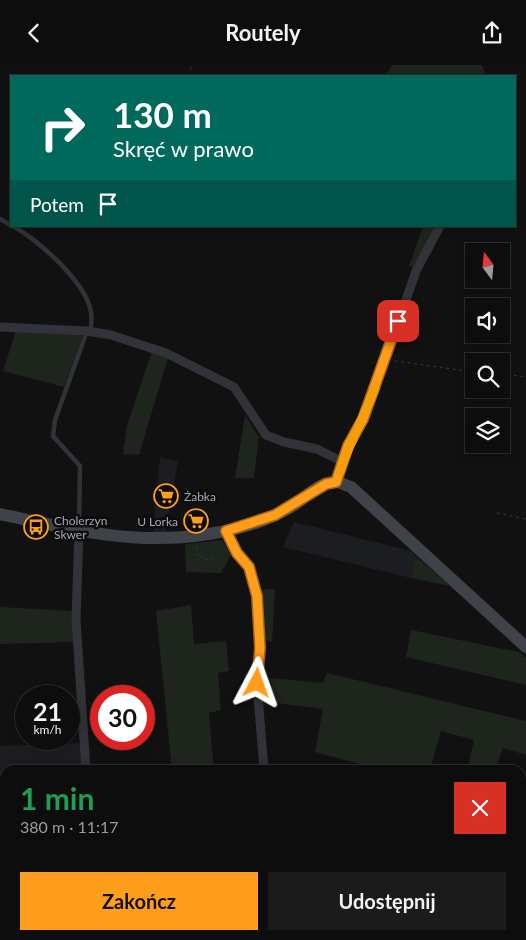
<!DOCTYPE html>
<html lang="pl">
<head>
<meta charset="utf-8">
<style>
  body { margin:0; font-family:Lato,sans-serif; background:#1b1b1c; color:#f1f3f6; height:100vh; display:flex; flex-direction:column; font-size:19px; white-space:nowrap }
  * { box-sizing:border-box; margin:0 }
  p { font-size:16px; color:#9a9c9e }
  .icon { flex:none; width:28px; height:28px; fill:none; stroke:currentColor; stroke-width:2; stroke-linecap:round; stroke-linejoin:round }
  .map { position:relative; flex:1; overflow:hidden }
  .side { position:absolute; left:0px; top:700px; width:526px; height:175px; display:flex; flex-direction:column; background:#0d0d0e; border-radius:15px 15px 0 0; box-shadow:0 2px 12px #0003,0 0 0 1px #2d2d2e }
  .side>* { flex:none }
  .banner { position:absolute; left:10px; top:10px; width:506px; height:152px; border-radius:0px; box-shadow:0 2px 12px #0003,0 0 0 1px #2d2d2e; background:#00695c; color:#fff; overflow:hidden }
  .needle { width:32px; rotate:344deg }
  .tools { position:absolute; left:465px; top:178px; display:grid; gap:10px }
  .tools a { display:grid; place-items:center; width:45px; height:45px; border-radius:0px; background:#0d0d0e; box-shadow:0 2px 12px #0003,0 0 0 1px #2d2d2e; font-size:25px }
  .speed { position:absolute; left:15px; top:620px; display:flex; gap:10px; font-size:25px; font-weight:700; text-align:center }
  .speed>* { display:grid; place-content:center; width:65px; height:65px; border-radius:50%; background:#0d0d0e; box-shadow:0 2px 12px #0003,0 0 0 1px #2d2d2e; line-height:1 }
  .speed small { font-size:12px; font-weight:400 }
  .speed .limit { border:8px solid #d22; background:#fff; color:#111 }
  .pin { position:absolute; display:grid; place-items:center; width:42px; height:42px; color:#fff; margin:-21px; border-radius:10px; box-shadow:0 2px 8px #0006 }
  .me { position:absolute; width:55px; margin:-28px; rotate:4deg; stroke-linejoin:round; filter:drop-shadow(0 0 4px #0008) }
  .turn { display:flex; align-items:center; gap:18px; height:105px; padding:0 20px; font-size:22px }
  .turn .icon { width:65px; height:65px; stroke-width:2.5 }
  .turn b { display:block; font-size:35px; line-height:42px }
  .then { display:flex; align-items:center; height:48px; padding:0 20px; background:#0003; gap:10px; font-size:19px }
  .round { display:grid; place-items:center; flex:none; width:52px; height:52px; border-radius:0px; background:#1b1b1c }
  .head { display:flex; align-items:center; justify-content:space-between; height:85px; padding:0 20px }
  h1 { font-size:30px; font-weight:700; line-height:38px; color:#1e9e55 }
  .primary-button { display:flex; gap:10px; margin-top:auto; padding:10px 20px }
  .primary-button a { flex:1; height:58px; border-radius:0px; background:#ff9e1c; color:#111; font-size:20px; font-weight:700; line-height:58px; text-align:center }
  .primary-button a+a { background:#1b1b1c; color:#f1f3f6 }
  header { display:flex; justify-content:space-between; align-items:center; height:65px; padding:0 20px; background:#0d0d0e; font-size:22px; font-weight:700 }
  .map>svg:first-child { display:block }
</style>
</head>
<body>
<header><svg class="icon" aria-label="back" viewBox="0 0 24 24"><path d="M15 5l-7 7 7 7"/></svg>Routely<svg class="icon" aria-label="share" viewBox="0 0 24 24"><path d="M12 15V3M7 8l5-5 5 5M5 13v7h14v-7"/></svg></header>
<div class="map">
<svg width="526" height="875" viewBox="0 0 526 875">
  <rect width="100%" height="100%" fill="#111112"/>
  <g fill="#1c1d20">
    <polygon points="160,392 178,397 165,468 153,467"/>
    <polygon points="294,457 411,486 418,493 415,496 411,513 283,482"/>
    <polygon points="80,678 83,705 5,705 5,751 0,748 0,681"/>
  </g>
  <g fill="#1d251d">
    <polygon points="392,0 482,0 486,11 385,11"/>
    <polygon points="423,161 437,161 416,203 409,201"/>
    <polygon points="16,265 79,269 82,272 64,322 3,306"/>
    <polygon points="152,286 168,293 139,390 123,389 127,361"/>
    <polygon points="245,350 259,372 254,413 235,413"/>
    <polygon points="222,475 232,488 221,508 186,507 185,479"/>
    <polygon points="418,493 450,521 411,513 415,496"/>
    <polygon points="275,524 272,577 264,575 258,525"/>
    <polygon points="191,540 194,579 226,576 229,606 218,608 221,645 209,648 214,705 172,705 156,546"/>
    <polygon points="0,542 72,546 74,577 0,579"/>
    <polygon points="411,565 519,587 526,593 526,620 406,592"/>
    <polygon points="327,608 526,656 526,690 503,683 495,705 467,705 474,675 441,666 430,705 382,705 315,687 323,644 261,636 260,612 323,618"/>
    <polygon points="521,713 526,715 526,749 521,747"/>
    <polygon points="0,748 5,751 5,870 47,870 46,875 0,875"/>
    <polygon points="457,870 513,870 512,875 455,875"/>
  </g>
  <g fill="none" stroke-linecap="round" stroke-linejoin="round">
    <g stroke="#373a3f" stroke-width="1" stroke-dasharray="2.5 4" stroke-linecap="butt">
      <polyline points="189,11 192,0"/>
      <polyline points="395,296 474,307"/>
      <polyline points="501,309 526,312"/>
      <polyline points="497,448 526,454"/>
      <polyline points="197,482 198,491 202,491 202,494 214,494"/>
    </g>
    <g stroke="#313338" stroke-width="4.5">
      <polyline points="0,154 11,160"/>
      <path d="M 13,161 C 39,176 86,217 91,247 C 92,253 91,261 91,267"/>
      <polyline points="79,464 80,401 53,371 55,355 87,266"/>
    </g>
    <g stroke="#313338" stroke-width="9">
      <polyline points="0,262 87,266 111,270 166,288 234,322 266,370 284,377 317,384 343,397"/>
      <polyline points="336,417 348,381 363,354 384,299 416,206 440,161"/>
      <polyline points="79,465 76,554 86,705"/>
      <polyline points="226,466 237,489 249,502 257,531 260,583 257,618 264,705"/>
      <polyline points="359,870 364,875"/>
      <polyline points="236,875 237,870"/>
    </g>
    <path stroke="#3f4248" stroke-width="12" d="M 0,449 C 91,469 163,487 256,458 C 268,454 280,448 291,442 C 303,435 318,418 333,417 C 339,416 345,420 351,422 L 526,582"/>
  </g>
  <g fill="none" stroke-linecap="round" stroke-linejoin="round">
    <g stroke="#a66712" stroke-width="12">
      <polyline id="route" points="257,618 260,583 257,531 249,502 237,488 226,466 275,450 326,419 336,417 348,381 363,354 398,256"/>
    </g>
    <use href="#route" stroke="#ff9e1c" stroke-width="9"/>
    <path stroke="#f59e0b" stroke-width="9" d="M 340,407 C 349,378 364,352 375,323"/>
  </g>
  <defs>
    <g id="supermarket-ring" transform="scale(1.25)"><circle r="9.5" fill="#0c0c0d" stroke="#ff9e1c" stroke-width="1.5"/><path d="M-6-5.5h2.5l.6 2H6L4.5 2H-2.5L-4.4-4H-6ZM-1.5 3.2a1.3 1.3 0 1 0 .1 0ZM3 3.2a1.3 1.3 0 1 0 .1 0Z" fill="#ff9e1c"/></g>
    <g id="bus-ring" transform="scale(1.25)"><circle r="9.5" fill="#0c0c0d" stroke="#ff9e1c" stroke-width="1.5"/><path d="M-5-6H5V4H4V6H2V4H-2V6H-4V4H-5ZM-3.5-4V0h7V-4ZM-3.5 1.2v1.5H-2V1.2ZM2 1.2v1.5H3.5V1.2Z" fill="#ff9e1c"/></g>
  </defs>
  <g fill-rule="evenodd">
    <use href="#supermarket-ring" x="166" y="431"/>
    <use href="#supermarket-ring" x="196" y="456"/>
    <use href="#bus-ring" x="36" y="462"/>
  </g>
  <g text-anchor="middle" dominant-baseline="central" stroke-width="5" stroke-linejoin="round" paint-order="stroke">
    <g font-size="12" fill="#a0a8b5" stroke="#0c0c0d" text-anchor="start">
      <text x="184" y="431">Żabka</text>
      <text x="54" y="455">Cholerzyn<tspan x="54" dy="14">Skwer</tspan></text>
      <text x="178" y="456" text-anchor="end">U Lorka</text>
    </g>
  </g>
</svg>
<div class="tools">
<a><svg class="needle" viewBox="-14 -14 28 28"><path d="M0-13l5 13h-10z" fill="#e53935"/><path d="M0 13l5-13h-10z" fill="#9a9c9e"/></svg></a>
<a><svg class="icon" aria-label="sound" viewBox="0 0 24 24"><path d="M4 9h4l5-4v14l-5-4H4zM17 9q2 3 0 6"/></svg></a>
<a><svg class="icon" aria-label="search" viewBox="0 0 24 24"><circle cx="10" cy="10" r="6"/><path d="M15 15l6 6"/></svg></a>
<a><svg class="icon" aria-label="layers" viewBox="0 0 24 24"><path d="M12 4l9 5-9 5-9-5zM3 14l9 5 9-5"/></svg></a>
</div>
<div class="speed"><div>21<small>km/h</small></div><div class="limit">30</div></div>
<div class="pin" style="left:398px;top:256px;background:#d93025"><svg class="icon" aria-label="arrive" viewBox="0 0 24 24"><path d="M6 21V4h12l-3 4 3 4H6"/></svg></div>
<svg class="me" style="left:257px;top:618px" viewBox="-20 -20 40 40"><path d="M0-17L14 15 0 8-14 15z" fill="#ff9e1c" stroke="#fff" stroke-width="4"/></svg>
<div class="banner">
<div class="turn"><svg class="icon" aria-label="right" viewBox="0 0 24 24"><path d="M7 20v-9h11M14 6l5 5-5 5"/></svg><div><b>130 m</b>Skręć w prawo</div></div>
<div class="then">Potem<svg class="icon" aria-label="arrive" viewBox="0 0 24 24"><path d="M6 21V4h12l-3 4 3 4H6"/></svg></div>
</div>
<section class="side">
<div class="head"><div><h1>1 min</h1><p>380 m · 11:17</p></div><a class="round" style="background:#d93025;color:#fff"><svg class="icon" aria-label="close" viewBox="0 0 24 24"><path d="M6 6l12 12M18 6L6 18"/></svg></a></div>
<div class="primary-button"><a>Zakończ</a><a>Udostępnij</a></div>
</section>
</div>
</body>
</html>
